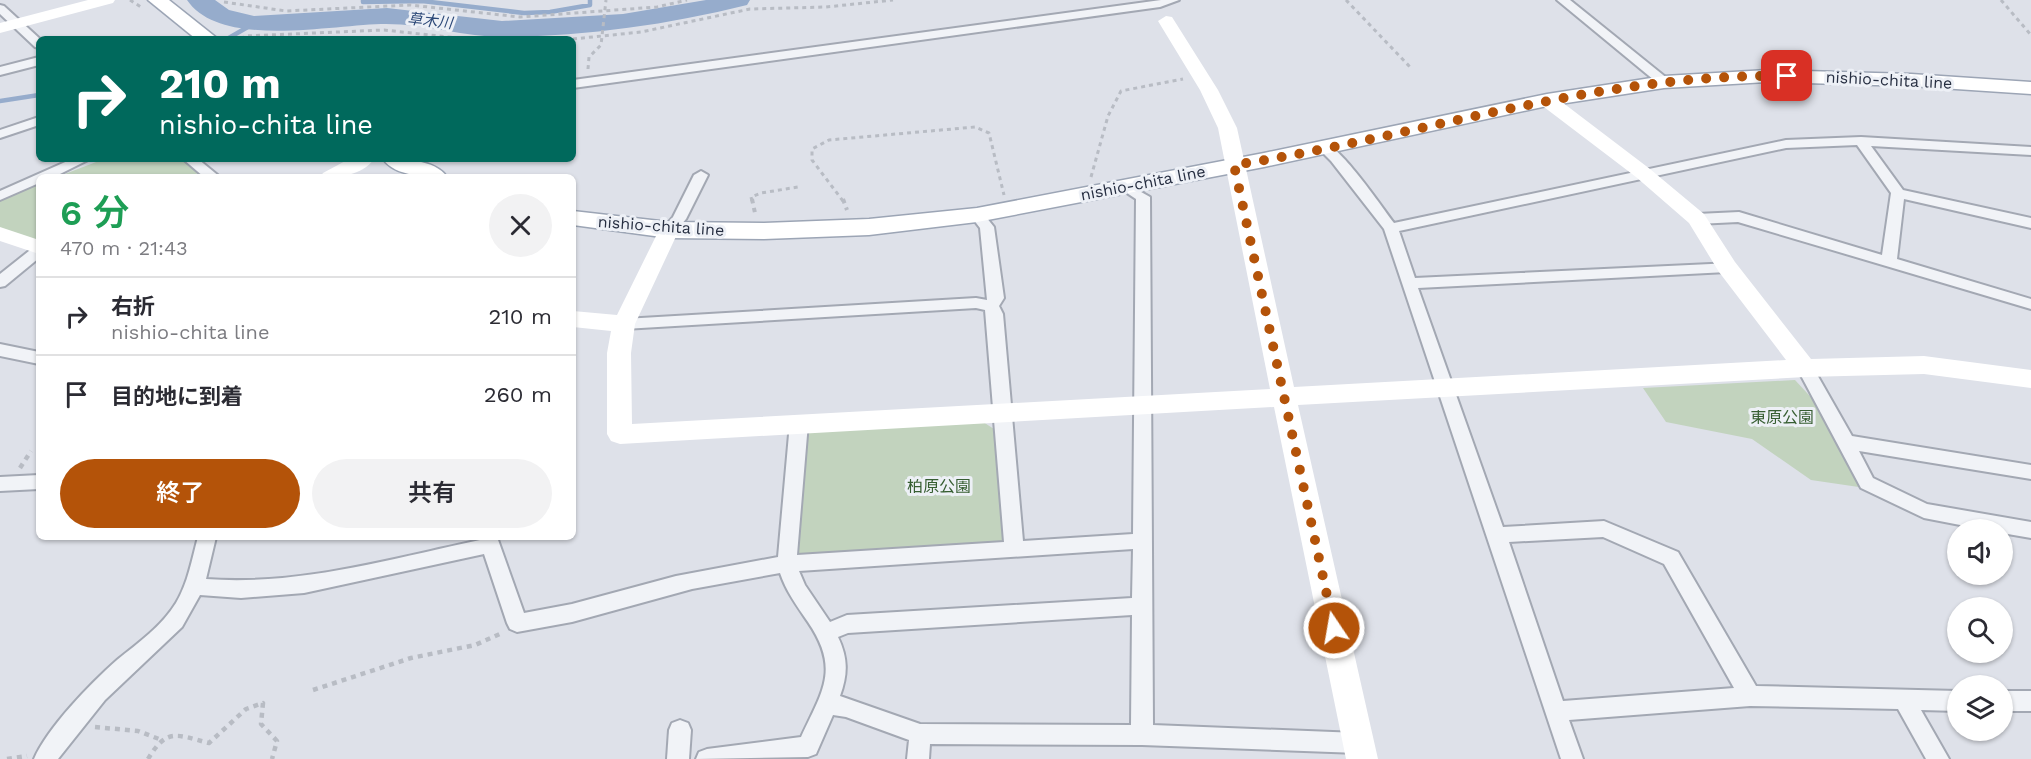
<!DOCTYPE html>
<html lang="ja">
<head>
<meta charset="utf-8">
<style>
  body { margin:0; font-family:"Work Sans","Noto Sans JP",sans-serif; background:#f2f2f3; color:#2b2b33; height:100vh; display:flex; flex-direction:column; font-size:22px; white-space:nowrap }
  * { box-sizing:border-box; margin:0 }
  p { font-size:20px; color:#7c7c81 }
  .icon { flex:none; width:33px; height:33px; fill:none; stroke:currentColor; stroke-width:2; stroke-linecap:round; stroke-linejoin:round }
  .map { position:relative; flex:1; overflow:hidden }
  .details { position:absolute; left:36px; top:174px; width:540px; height:366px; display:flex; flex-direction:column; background:#fff; border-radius:9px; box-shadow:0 2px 4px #0004 }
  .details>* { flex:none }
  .hud { position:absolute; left:36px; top:36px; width:540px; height:126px; border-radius:9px; box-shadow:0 2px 4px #0004; background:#00695c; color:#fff; overflow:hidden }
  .controls { position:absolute; left:1947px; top:519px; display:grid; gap:12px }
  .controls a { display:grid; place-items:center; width:66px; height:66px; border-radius:50%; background:#fff; box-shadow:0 2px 4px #0004; font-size:30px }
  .pin { position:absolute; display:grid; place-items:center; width:51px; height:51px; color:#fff; margin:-26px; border-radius:12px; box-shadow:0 3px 9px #0006 }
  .me { position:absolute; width:66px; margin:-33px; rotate:348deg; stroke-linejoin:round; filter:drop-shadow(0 0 4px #0008) }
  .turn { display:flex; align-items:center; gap:21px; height:126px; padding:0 24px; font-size:27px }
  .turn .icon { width:78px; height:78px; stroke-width:2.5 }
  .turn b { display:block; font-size:42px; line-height:51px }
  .round { display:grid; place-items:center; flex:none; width:63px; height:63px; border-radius:32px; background:#f2f2f3 }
  .overview { display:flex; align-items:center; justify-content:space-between; height:102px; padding:0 24px }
  h1 { font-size:36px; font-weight:600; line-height:45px; color:#1e9e55 }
  .button { display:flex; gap:12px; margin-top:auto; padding:12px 24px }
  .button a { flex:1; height:69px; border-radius:36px; background:#b45309; color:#fff; font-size:24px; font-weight:600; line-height:69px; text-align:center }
  .button a+a { background:#f2f2f3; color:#2b2b33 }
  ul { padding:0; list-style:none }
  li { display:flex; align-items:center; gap:18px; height:78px; padding:0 24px; border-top:2px solid #e1e1e2 }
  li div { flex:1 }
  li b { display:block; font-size:22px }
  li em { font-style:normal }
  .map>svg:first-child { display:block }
</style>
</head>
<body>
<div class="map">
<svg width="2031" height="759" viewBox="0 0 2031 759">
  <rect width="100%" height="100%" fill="#dee1e9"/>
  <g fill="#c2d3be">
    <polygon points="104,159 190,159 205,170 189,177 57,177"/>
    <polygon points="39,184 39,247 0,234 0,199"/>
    <polygon points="1795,380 1858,448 1879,490 1811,480 1752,439 1666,422 1643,388"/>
    <polygon points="977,418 997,431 1014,549 794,556 804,433"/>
  </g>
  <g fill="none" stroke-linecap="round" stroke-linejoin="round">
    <g stroke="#96accc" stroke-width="4.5">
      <polyline points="363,0 363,2 422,1 524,13 550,12 590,5 590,0"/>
      <polyline points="227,39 253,24"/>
      <polyline points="0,101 39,95"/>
    </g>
    <path fill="#96accc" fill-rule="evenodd" d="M 187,0 L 215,0 L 229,10 L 254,16 L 387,8 L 502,21 L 623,14 L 706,0 L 750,0 L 747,5 C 667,25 586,36 504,37 C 465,37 426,24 386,24 C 333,24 221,50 187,0 Z"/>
    <g stroke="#a3a8b3" stroke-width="4">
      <g id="street">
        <polygon points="1161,0 1179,0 1160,7 573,88 573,80"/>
        <polygon points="1557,0 1570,0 1668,79 1670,82 1668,85 1660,85"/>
        <polygon points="0,5 4,6 40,39 39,48 35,47 0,14"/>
        <polygon points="39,57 39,65 0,75 0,67"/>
        <polygon points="39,117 39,125 0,138 0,130"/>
        <path d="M 1861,137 L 2031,147 L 2031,155 L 1871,146 L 1903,190 L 2031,218 L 2031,228 L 1904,199 L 1897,259 L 2031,299 L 2031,309 L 1738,222 L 1697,224 L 1690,219 L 1697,214 L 1739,212 L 1882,255 L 1891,193 L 1857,145 L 1786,148 L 1399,231 L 1415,278 L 1732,263 L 1734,267 L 1727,272 L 1418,288 L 1503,527 L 1604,521 L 1678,552 L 1756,686 L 1958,691 L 1958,711 L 1921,710 L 1949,759 L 1926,759 L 1898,709 L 1750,706 L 1569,720 L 1583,759 L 1561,759 L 1384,229 L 1331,161 L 1317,147 L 1324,143 C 1341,147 1382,207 1394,223 L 1786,140 ZM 1603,537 L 1664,564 L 1734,688 L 1563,701 L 1509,542 Z"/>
        <polygon points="72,159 90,159 54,177 39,177 39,183 0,200 0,191"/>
        <polygon points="183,159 198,159 220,177 204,177"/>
        <polygon points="701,171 708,175 686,219 674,233 664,233 662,230 673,217 694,175"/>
        <path d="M 1125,183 L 1150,197 L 1153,725 L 1358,733 L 1366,736 L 1369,743 L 1366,750 L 1358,753 L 1142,745 L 930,744 L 929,759 L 907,759 L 909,740 L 846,717 L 833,715 L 816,754 L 808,757 L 696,759 L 699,752 L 707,749 L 801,737 C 823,690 840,669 808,622 C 797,606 786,591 780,573 L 692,589 L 572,622 L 517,632 L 510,629 L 507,623 L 484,554 L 304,593 L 241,598 L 200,595 L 182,627 L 105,700 L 58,759 L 34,759 C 48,727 91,683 117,660 C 138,643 162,626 176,603 C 188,583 192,559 198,537 L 216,537 L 206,579 C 298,586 390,559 480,540 L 479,537 L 497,537 L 524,613 L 572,604 L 676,576 L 778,557 L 790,423 L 793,418 L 799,417 L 805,418 L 808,423 L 797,555 L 1004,542 L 985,310 L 976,308 L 624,329 L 618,328 L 616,324 L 618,320 L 624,319 L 976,298 L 987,300 L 980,228 L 970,215 L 977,211 L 982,212 L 994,227 L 1004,298 L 999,306 L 1003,314 L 1023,541 L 1133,534 L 1136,199 L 1118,187 ZM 1133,549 L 1132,598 L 847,615 L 830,622 L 805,585 L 799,571 ZM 1132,615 L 1131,725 L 920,724 L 840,696 C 848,674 848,658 838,637 L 848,633 Z"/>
        <polygon points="39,245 39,258 5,286 0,287 0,274 34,247"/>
        <polygon points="0,344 39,352 39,364 0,356"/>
        <polygon points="1805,362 1811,364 1852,436 2031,465 2031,479 1859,451 1873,478 1927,504 2031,522 2031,538 2002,533 2002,530 1986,530 1924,518 1861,488 1797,368 1799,364"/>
        <polygon points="39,475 39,489 0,491 0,477"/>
        <rect x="2002" y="691" width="29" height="20"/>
        <polygon points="680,720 688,723 691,730 689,759 667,759 669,730 672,723"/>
      </g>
    </g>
    <g stroke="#9ca5b5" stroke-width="3">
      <g id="primary">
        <polygon points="148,0 169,0 218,39 196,39"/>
        <polygon points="1767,70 1911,74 2031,82 2031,94 1911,86 1767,82 1664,88 1547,106 1264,167 977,222 869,235 764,239 669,238 573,225 573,211 669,222 764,223 869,219 977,208 1264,153 1547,94 1664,76"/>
        <path d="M 383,159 C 402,159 435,159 447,177 C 428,177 395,177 383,159 Z"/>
      </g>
    </g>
    <g stroke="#b8bcc4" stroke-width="3" stroke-dasharray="4 4" stroke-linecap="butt">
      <polyline points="130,0 141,7"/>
      <polyline points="1346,0 1411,68"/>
      <polyline points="2001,0 2031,35"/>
      <polyline points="224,2 286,11 410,5 520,17 657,7 687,0"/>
      <polyline points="241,39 245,36 384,30 467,39"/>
      <polyline points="573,39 641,32 750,9 826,7 893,0"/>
      <polyline points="588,69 589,57 601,45 606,0"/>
      <polyline points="1091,177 1108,116 1121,91 1183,79"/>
      <polyline points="752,201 751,197 761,193 798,187"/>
      <polyline points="843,201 812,160 812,149 829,140 975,127 989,133 1004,195"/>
    </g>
    <g stroke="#b8bcc4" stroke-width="4" stroke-dasharray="4.5 4.5" stroke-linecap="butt">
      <polyline points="752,199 755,213"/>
      <polyline points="843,199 847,210"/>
    </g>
    <g stroke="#b8bcc4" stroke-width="4.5" stroke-dasharray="5 5" stroke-linecap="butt">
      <polyline points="20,468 31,451"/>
      <polyline points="313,690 411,658 475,645 502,633"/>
      <polyline points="95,727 138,731 159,739"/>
      <polyline points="7,759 27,756"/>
      <path d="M 148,759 C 167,727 177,735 209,743 L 246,709 L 263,703 L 261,724 L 277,741 L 272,759"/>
    </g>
    <use href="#street" fill="#f1f3f7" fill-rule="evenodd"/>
    <g fill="#fff" fill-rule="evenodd">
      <polygon points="88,0 115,0 113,3 0,33 0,23"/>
      <polygon points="1166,16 1172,17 1218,90 1237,128 1294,387 1786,360 1719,272 1689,223 1636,177 1540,104 1538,100 1540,96 1554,96 1650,169 1704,214 1735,262 1811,359 1924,356 2031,370 2031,388 1924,374 1805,377 1298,405 1378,759 1346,759 1274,407 620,444 611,441 607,434 607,353 611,331 573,327 573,311 617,315 659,230 662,225 669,223 676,225 679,230 635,324 631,353 632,424 1270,389 1218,128 1200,90 1158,21"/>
      <path d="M 349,159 L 374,159 C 362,176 338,177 320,177 L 323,173 Z"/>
      <polygon points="0,227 39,240 39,254 0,241"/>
    </g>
    <use href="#primary" fill="#fff" fill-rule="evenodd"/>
  </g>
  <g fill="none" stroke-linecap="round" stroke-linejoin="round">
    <path stroke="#b45309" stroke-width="10" stroke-dasharray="0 18" d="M 1334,628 L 1234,165 C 1419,137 1598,73 1787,76"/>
  </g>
  <g text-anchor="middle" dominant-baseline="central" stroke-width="6" stroke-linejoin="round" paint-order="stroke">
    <g font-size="15" font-style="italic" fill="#2d4978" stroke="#edf0f6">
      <text transform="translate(430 21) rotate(6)">草木川</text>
    </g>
    <g font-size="16" fill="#262e41" stroke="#edf0f6">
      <text transform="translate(1889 80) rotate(3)">nishio-chita line</text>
      <text transform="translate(1143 183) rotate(-11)">nishio-chita line</text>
      <text transform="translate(661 226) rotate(4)">nishio-chita line</text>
    </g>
    <g font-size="16" fill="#375e32" stroke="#edf0f6">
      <text x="1782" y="417">東原公園</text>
      <text x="939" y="486">柏原公園</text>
    </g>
  </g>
</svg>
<div class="controls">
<a><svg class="icon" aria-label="sound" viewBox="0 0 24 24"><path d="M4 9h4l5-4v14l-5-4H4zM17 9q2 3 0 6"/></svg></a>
<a><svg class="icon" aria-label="search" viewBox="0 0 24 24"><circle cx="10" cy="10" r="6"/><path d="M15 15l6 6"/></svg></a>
<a><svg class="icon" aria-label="layers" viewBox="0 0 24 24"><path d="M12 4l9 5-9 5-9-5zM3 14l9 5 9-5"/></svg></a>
</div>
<div class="pin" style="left:1787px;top:76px;background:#d93025"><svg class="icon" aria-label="arrive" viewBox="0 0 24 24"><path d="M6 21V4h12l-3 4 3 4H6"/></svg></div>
<svg class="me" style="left:1334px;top:628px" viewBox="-20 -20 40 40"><circle r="17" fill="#b45309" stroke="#fff" stroke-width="3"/><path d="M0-11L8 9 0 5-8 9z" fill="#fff"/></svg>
<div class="hud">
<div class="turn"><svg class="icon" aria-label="right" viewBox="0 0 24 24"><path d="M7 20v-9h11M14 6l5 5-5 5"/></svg><div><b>210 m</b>nishio-chita line</div></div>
</div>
<section class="details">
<div class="overview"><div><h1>6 分</h1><p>470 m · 21:43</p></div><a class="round"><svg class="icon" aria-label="close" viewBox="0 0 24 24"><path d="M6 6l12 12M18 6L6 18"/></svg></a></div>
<ul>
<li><svg class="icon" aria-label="right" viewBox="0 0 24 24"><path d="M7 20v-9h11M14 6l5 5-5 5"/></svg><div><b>右折</b><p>nishio-chita line</p></div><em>210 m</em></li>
<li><svg class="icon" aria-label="arrive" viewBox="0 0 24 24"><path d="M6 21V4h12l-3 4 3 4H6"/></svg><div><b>目的地に到着</b></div><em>260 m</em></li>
</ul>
<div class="button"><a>終了</a><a>共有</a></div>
</section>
</div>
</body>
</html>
